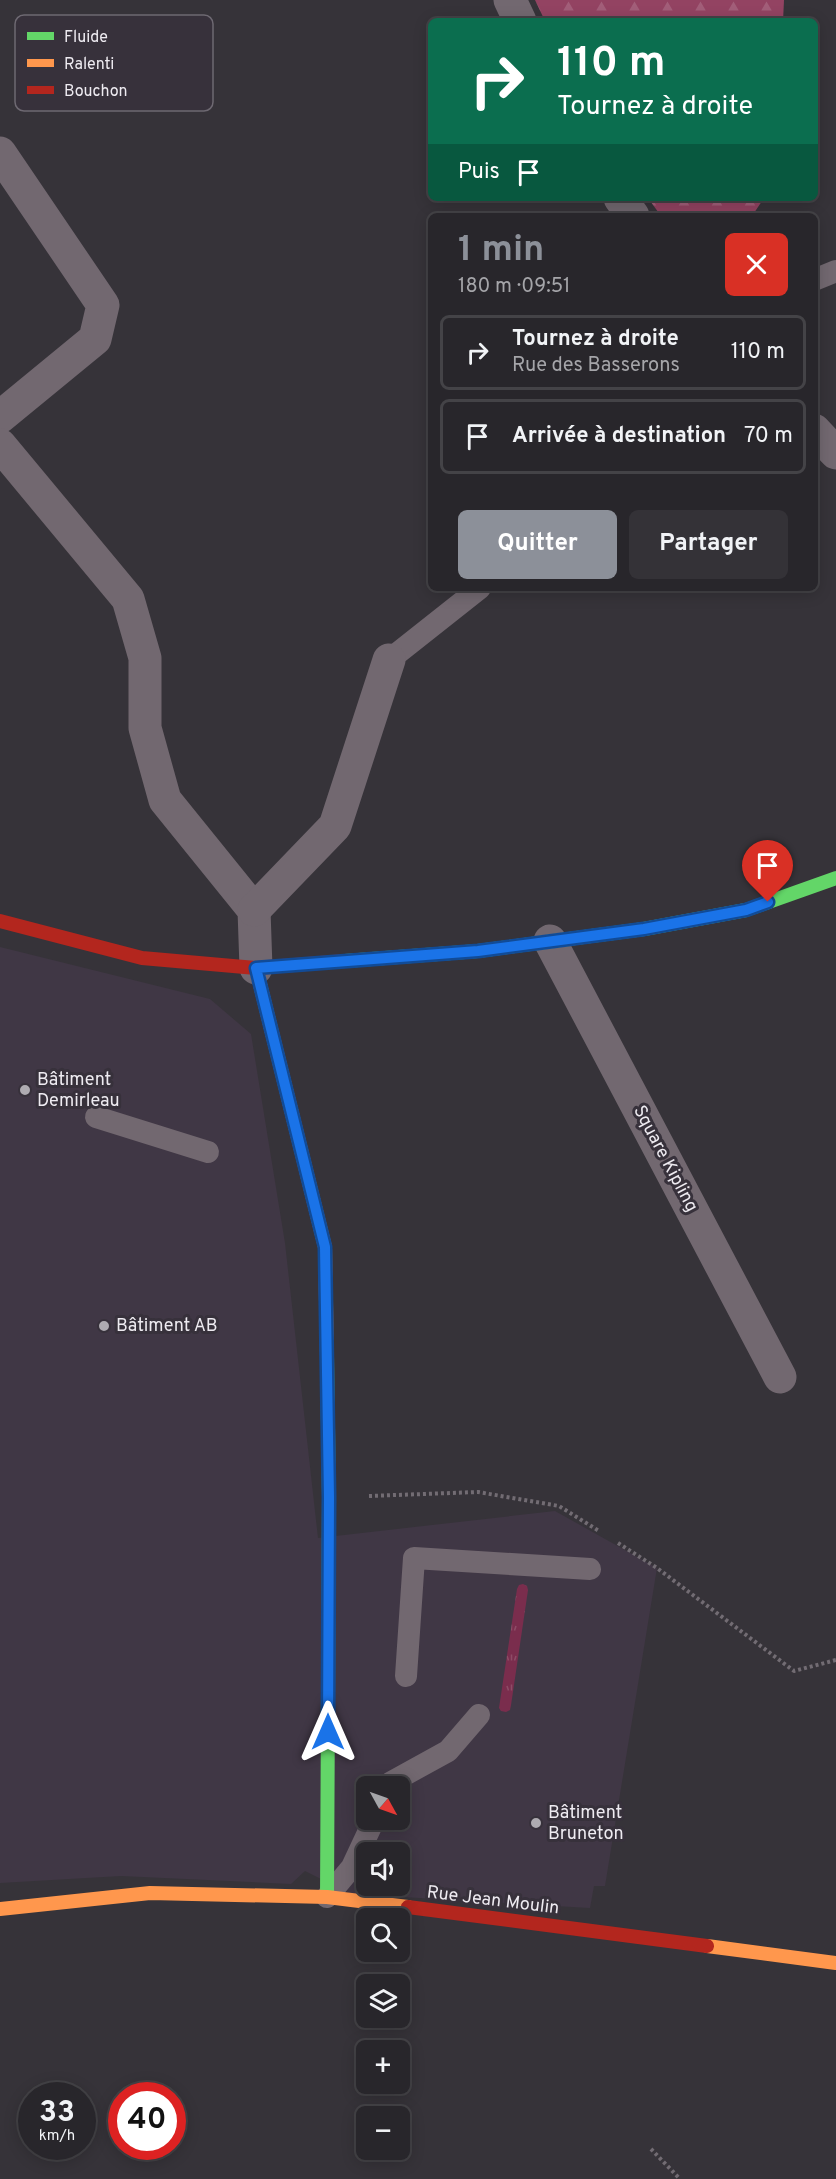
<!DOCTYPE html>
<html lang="fr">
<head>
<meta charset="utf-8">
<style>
  body { margin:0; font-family:Overpass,sans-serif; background:#343237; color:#f1f3f6; height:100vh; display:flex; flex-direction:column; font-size:22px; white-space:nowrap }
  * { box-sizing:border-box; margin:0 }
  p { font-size:20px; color:#a5a5a9 }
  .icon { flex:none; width:33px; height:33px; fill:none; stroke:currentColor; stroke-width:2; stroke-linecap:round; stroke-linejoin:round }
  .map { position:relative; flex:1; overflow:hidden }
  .drawer { position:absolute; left:428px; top:213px; width:390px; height:378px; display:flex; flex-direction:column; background:#28262b; border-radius:9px; box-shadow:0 3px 15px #0003,0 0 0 2px #444347 }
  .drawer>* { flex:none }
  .top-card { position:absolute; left:428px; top:18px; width:390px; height:183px; border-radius:9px; box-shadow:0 3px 15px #0003,0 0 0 2px #444347; background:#0b6e4f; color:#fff; overflow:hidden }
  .needle { width:39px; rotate:130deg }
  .buttons { position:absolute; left:356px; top:1776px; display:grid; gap:12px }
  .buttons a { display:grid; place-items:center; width:54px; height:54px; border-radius:9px; background:#28262b; box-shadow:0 3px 15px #0003,0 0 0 2px #444347; font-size:30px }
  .speed { position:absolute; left:18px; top:2082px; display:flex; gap:12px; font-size:30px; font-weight:700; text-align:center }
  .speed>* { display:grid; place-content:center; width:78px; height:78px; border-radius:50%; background:#28262b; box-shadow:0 3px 15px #0003,0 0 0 2px #444347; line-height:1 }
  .speed small { font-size:15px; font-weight:400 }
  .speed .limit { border:9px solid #d22; background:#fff; color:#111 }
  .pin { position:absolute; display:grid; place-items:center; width:51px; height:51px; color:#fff; margin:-62px -26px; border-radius:50% 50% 50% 0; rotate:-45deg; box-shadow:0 0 6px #0007 }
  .pin .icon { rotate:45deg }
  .me { position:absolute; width:66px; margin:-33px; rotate:0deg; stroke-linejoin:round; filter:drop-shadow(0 0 4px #0008) }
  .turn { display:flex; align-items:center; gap:21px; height:126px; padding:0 30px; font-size:27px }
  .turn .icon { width:78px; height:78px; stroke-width:2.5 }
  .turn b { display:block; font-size:42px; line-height:51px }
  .then { display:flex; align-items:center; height:57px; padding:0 30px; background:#0003; gap:12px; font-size:22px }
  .round { display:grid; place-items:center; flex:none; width:63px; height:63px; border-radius:9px; background:#343237 }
  .head { display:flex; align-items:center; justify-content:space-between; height:102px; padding:0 30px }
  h1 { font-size:36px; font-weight:700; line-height:45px; color:#8c9099 }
  .button { display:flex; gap:12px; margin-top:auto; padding:12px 30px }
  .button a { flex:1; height:69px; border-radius:9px; background:#8c9099; color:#fff; font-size:24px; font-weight:700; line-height:69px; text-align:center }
  .button a+a { background:#343237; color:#f1f3f6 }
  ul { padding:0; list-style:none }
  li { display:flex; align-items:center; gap:18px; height:75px; margin:0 12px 9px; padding:0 18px; border:3px solid #444347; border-radius:9px }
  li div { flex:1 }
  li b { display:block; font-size:22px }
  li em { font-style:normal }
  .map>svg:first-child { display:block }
</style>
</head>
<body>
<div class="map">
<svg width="836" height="2179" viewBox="0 0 836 2179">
  <defs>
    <pattern id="grass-tufts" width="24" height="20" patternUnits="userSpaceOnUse" patternTransform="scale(1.5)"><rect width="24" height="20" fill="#7a2d4d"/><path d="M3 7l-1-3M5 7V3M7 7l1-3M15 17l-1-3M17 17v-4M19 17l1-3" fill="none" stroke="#8d4c67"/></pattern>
    <pattern id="forest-firs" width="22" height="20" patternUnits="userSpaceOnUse" patternTransform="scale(1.5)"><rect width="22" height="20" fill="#934362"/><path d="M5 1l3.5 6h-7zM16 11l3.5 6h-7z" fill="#a25e79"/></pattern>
  </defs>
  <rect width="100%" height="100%" fill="#363339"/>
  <path fill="#403745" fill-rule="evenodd" d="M 0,947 L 210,999 L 251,1034 L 285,1243 L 318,1538 L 555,1511 L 657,1568 L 605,1886 L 594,1886 L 590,1908 L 351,1894 L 305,1871 L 291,1884 L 121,1876 L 0,1883 ZM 366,1786 L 399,1786 L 399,1820 L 366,1820 ZM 366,1852 L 399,1852 L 399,1886 L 366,1886 Z"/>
  <polygon fill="url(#grass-tufts)" points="523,1584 527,1586 528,1590 511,1705 510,1710 506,1712 501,1711 499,1708 517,1589 519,1585"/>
  <g fill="url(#forest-firs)">
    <polygon points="535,0 784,0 783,21 545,21"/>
    <polygon points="648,198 764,198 752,216 661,216"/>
  </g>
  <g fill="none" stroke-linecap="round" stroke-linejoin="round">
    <g stroke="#726c73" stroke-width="4" stroke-dasharray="3 3" stroke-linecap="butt">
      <polyline points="369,1496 478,1492 559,1506 599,1531"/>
      <polyline points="618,1543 657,1568 794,1671 836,1660"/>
      <polyline points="651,2149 680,2179"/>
    </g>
    <g stroke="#726870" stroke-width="22">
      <polyline points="814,280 836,271"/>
      <polyline points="389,660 480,588"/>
      <polyline points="96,1117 208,1152"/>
      <polyline points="406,1676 414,1558 590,1569"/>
      <polyline points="389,1786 390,1783 448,1751 479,1715"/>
      <polyline points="327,1897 352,1867 374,1820"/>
    </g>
    <g stroke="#726870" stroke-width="33">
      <polyline points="510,0 520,21"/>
      <polyline points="0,153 103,305 95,339 0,417"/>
      <polyline points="620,198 633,216"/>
      <polyline points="814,430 836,453"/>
      <polyline points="0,445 128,599 145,658 145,728 165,800 254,910 256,968"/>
      <polyline points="254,910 335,826 389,660"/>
      <polyline points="550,941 780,1377"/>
    </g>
    <g stroke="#63d668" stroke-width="14">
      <polyline points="345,961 478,951 644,929 746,910 836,878"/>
      <polyline points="327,1356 329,1497 327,1897"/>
    </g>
    <g stroke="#ff974d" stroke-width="14">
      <polyline points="256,968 325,1247 327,1356"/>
      <polyline points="0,1909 150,1893 327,1897 408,1907"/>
      <polyline points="707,1946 836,1963"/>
    </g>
    <g stroke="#b3261e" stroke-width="14">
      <polyline points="0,921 142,958 256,968 345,961"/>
      <polyline points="408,1907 707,1946"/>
    </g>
  </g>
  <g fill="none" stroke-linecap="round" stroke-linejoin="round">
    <g stroke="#114b97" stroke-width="15">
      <polyline id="route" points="328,1732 329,1497 325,1247 256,968 478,951 644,929 746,910 768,902"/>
    </g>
    <use href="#route" stroke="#1a73e8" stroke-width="10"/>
  </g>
  <g fill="#aeabb1" stroke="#37313b" stroke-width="2">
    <circle cx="25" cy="1090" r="6"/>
    <circle cx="104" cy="1326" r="6"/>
    <circle cx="536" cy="1823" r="6"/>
  </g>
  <g text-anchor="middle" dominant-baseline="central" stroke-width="6" stroke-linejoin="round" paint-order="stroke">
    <g font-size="18" fill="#eeebf1" stroke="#37313b" text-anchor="start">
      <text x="37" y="1080">Bâtiment<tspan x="37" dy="21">Demirleau</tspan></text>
      <text x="116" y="1326">Bâtiment AB</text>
      <text x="548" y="1813">Bâtiment<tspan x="548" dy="21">Bruneton</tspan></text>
    </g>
    <g font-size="18" fill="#eeebf1" stroke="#37313b">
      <text transform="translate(665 1159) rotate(62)">Square Kipling</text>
      <text transform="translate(493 1901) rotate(7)">Rue Jean Moulin</text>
    </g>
  </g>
  <rect x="15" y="15" width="198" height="96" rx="9" fill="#37313b" stroke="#6e6972" stroke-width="1.5"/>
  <rect x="27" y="32" width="27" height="8" fill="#63d668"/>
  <rect x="27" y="59" width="27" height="8" fill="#ff974d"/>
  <rect x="27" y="86" width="27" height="8" fill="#b3261e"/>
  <g font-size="16" fill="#eeebf1">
    <text x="64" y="42">Fluide</text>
    <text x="64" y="69">Ralenti</text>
    <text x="64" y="96">Bouchon</text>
  </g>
</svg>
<div class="buttons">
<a><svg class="needle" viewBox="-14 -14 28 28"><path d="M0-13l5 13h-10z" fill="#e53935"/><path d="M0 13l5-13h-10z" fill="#a5a5a9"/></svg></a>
<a><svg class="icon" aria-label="sound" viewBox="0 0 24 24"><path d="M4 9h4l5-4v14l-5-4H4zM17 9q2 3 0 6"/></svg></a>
<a><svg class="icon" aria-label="search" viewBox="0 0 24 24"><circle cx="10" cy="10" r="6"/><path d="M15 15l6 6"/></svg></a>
<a><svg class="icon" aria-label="layers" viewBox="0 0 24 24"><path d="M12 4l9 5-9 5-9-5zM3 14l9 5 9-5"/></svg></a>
<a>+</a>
<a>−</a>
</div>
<div class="speed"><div>33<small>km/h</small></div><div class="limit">40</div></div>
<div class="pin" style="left:768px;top:902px;background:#d93025"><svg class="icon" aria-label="arrive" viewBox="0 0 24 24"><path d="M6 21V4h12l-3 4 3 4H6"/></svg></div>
<svg class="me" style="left:328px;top:1732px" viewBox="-20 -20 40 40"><path d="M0-17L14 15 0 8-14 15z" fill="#1a73e8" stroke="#fff" stroke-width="4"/></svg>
<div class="top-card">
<div class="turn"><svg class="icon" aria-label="right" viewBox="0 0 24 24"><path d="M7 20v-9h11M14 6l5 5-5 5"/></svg><div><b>110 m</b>Tournez à droite</div></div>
<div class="then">Puis<svg class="icon" aria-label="arrive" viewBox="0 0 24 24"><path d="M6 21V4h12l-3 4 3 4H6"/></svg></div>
</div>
<section class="drawer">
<div class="head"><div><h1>1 min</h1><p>180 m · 09:51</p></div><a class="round" style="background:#d93025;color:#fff"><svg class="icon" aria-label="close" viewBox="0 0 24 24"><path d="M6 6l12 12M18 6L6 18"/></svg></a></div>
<ul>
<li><svg class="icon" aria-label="right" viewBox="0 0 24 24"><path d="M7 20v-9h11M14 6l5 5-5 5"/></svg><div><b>Tournez à droite</b><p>Rue des Basserons</p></div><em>110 m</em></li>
<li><svg class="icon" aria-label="arrive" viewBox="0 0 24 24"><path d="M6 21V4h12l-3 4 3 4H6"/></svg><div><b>Arrivée à destination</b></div><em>70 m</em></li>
</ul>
<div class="button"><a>Quitter</a><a>Partager</a></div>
</section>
</div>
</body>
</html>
